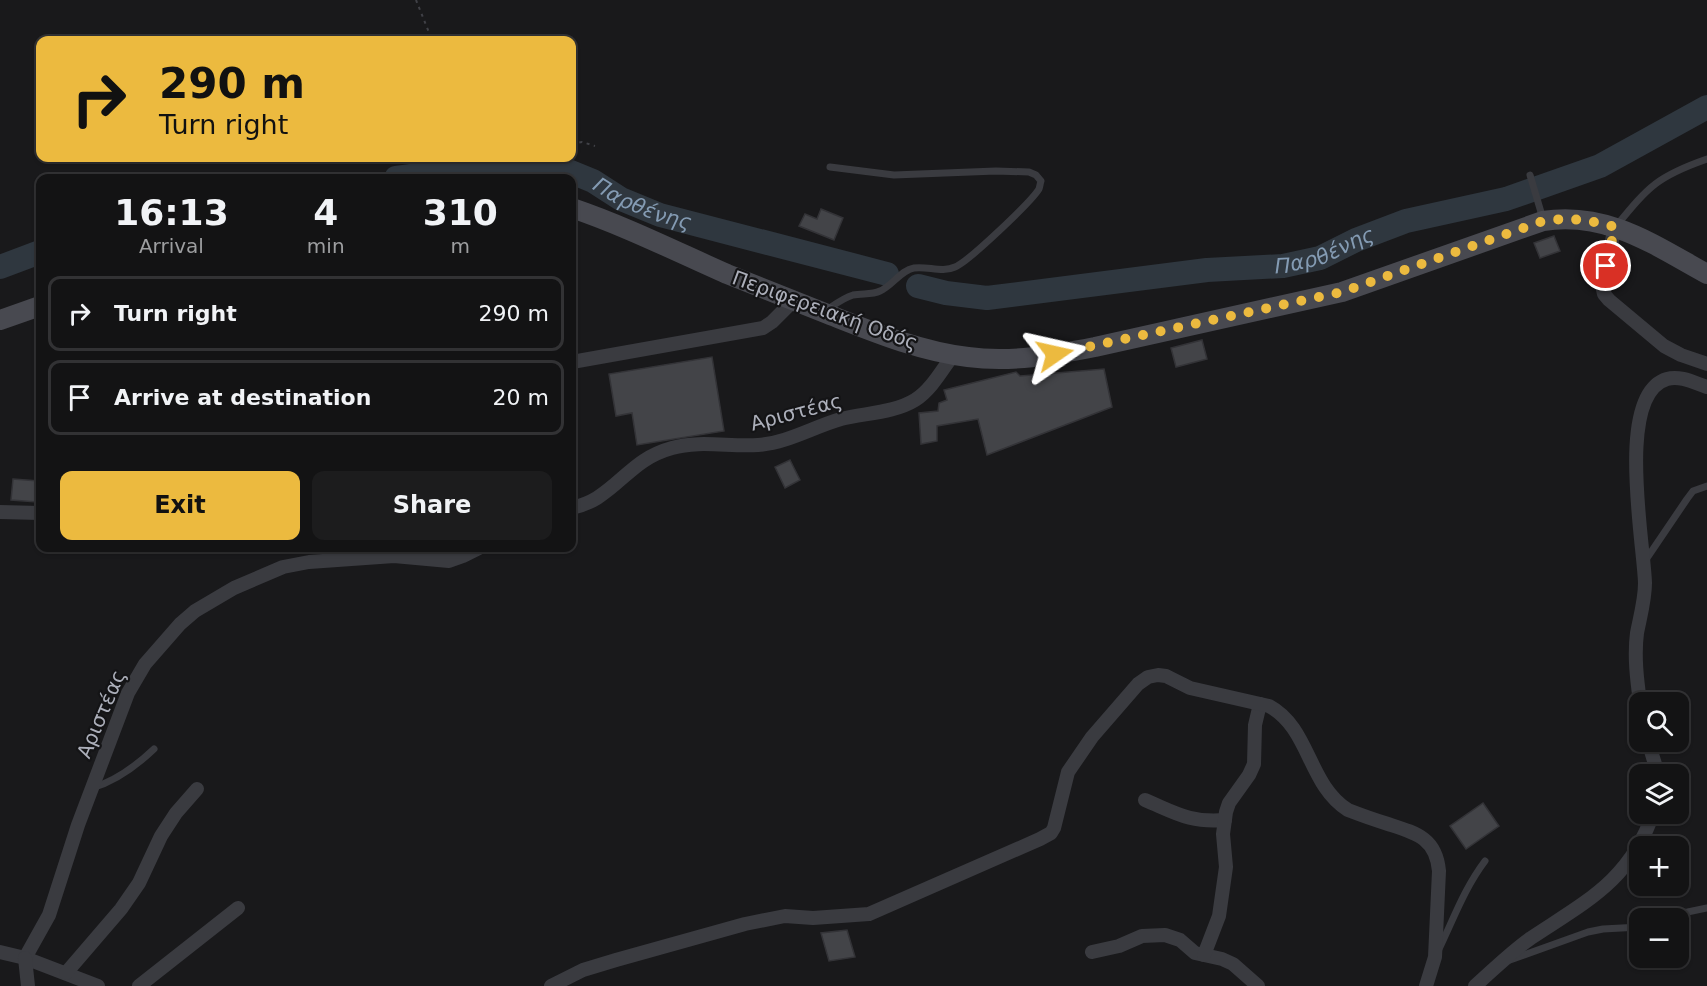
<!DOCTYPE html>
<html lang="en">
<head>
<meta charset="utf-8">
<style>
  body { margin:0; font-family:"DejaVu Sans",sans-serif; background:#1c1c1d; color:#f1f3f6; height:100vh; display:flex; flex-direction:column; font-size:22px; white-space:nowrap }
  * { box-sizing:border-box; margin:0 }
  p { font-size:20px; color:#9d9ea0 }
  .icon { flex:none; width:33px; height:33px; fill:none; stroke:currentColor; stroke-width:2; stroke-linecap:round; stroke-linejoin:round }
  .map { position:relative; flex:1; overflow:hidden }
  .drawer { position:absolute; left:36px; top:174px; width:540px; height:378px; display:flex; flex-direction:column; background:#131314; border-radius:12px; box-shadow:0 2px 4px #0004,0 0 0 2px #323234 }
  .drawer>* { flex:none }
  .hud { position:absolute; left:36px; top:36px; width:540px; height:126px; border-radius:12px; box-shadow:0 2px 4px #0004,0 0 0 2px #323234; background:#ecba3f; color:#111; overflow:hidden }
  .fabs { position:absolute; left:1629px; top:692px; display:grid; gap:12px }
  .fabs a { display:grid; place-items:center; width:60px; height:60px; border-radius:12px; background:#131314; box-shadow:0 2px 4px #0004,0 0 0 2px #323234; font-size:30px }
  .pin { position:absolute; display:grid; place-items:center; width:51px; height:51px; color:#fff; margin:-26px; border:3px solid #fff; border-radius:50%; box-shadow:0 2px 6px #0007 }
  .me { position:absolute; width:66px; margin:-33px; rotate:79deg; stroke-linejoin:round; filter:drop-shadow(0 0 4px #0008) }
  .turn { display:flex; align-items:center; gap:21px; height:126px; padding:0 24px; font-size:27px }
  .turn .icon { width:78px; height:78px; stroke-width:2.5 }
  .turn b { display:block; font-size:42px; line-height:51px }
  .eta { display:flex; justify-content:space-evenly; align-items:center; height:102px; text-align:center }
  .eta b { font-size:36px; font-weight:800; line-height:42px }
  .button { display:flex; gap:12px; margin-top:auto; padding:12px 24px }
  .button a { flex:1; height:69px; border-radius:12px; background:#ecba3f; color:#111; font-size:24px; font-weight:800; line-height:69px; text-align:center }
  .button a+a { background:#1c1c1d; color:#f1f3f6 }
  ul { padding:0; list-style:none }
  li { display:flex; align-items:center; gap:18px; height:75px; margin:0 12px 9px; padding:0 12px; border:3px solid #323234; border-radius:12px }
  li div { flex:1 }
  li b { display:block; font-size:22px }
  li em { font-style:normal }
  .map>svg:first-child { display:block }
</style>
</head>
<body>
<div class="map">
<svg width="1707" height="986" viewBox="0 0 1707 986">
  <rect width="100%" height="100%" fill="#19191b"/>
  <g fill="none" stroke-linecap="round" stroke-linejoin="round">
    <g stroke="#2f373f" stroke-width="24">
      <path id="s1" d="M 396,178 L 480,167 L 544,167 L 571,172 L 593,181 L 621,199 L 660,215 L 887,274"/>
      <polyline points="0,267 40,252"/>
      <path id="s2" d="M 918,286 L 946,293 L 987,298 L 1207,270 L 1283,266 L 1320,258 L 1356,240 L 1406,221 L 1506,199 L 1600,166 L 1707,107"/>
    </g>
  </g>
  <g fill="#434448" stroke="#333337" stroke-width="1.5">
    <polygon points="821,209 843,218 834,240 799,226 805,214 817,219"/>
    <polygon points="1554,236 1560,251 1540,258 1534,243"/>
    <polygon points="1202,340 1207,359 1176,367 1171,348"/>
    <polygon points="712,357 724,431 637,445 632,413 616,416 609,374"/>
    <polygon points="1104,369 1112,407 987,455 978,419 937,426 937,441 921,444 919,413 938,411 939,403 947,400 944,390 1016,372 1020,376"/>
    <polygon points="790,460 800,480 785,488 775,467"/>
    <polygon points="13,479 39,481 37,502 11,500"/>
    <polygon points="1483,803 1499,826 1466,849 1450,826"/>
    <polygon points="847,930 855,957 829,961 821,933"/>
  </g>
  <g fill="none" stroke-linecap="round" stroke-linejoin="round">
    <g stroke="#404147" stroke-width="2" stroke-dasharray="3 4.5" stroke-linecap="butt">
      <polyline points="416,0 432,40"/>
      <polyline points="572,144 582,142 595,146"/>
    </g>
    <g stroke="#3a3b40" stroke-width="7">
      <polyline points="1530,175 1543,219"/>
      <path d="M 1617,225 C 1649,186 1658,176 1707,159"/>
      <path d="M 825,311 C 834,305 843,298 853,295 C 862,293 872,295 880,291 C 892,286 901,270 914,268 C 928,266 942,273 955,267 C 968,262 1031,202 1039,189 C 1040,186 1040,184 1041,181 L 1036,175 L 1029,172 L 996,171 L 894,175 L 830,167"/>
      <polyline points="1645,561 1687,499 1693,491 1707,486"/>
      <path d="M 92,788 C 116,781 135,767 154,749"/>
      <polyline points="1659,918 1707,908"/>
      <path d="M 1439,949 C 1454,918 1464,889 1485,861"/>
      <polyline points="1510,960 1588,932 1603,929 1640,927"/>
    </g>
    <g stroke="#3a3b40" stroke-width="14">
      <polyline points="1615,227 1602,285 1604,294 1609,300 1664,346 1681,355 1707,364"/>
      <polyline points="572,362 763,328 772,322 793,301"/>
      <path d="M 572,508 C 580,506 589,503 597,498 C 625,480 636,458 672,448 C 699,440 730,447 758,445 C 787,443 813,427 841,419 C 864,413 894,413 915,400 C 931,390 942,370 953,355"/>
      <polyline points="0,512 40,513"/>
      <path d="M 1640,702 C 1637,680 1634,656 1637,633 C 1640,617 1645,600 1645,583 C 1644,543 1615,394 1667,379 C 1680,375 1695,383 1707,387"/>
      <polyline points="1648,741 1658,774"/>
      <path d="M 1145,800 C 1176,813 1190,823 1225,820"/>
      <polyline points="0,952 25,958 98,986"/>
      <polyline points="1092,952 1119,946 1142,936 1165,935 1180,940 1195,953 1222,959 1233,964 1258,986"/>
      <polyline points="1204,955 1219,916 1226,867 1223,834 1226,812 1229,803 1249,775 1254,764 1255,725 1260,704"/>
      <polyline points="25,958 49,915 78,825 128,693 145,664 180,624 195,611 234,588 283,567 309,562 394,556 449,561 463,556 479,548"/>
      <polyline points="25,958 28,986"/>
      <polyline points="66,973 121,909 139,883 161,836 176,813 197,789"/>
      <polyline points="139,986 238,908"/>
      <path d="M 551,986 L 583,970 L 616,960 L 745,924 L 785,916 L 813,918 L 869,914 L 1040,839 L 1051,833 L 1054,828 L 1068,772 L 1092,737 L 1138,684 L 1148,677 L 1158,675 L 1166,676 L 1190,688 L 1269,706 C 1310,728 1308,785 1348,810 C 1361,815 1375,820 1388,824 C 1416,833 1436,838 1439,871 L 1435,957 L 1426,986"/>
      <path d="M 1475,986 C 1493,970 1511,952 1531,938 C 1585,902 1631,880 1653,813"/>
    </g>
    <g stroke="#484950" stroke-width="20">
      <path d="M 572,208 C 625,226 675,251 727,274 C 759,287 792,300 825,313 C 871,331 918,351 968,357 C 1011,363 1053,355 1095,347 L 1342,292 L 1543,221 C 1607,211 1654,245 1707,274"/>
      <polyline points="0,320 40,306"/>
    </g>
  </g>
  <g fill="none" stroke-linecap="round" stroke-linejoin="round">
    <path stroke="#ecba3f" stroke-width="10" stroke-dasharray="0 18" d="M 1055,354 L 1342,292 L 1543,221 C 1569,217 1590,220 1615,227 L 1606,266"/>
  </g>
  <g text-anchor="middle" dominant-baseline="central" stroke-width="4.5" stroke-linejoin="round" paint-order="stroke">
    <g font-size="20" fill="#acafba" stroke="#141416">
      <text transform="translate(825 310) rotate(20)">Περιφερειακή Οδός</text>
      <text transform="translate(796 412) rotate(-15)">Αριστέας</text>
      <text transform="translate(101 714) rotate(-67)">Αριστέας</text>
    </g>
    <g font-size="21" font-style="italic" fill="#849bb3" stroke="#141416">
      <text stroke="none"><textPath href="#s1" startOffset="255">Παρθένης</textPath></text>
      <text stroke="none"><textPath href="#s2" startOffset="412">Παρθένης</textPath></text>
    </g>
  </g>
</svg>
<div class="fabs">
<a><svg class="icon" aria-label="search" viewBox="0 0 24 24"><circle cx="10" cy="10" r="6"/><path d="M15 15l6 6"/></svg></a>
<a><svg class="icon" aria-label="layers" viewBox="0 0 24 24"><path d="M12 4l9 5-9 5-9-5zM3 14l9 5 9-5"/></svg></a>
<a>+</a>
<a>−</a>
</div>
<div class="pin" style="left:1606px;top:266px;background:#d93025"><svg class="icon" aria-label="arrive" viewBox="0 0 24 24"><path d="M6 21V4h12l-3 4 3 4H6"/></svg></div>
<svg class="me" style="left:1055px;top:354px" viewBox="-20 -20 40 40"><path d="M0-17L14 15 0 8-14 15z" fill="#ecba3f" stroke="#fff" stroke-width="4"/></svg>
<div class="hud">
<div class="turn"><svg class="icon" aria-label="right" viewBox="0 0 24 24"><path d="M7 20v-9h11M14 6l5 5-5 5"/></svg><div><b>290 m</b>Turn right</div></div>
</div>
<section class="drawer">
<div class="eta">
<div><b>16:13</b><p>Arrival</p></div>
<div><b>4</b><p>min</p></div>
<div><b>310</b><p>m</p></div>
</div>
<ul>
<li><svg class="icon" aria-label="right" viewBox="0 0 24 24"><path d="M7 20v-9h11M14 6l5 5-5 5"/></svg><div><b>Turn right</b></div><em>290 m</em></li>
<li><svg class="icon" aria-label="arrive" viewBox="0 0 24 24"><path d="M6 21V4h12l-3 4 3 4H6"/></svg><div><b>Arrive at destination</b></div><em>20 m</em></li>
</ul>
<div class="button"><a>Exit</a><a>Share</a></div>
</section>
</div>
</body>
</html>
